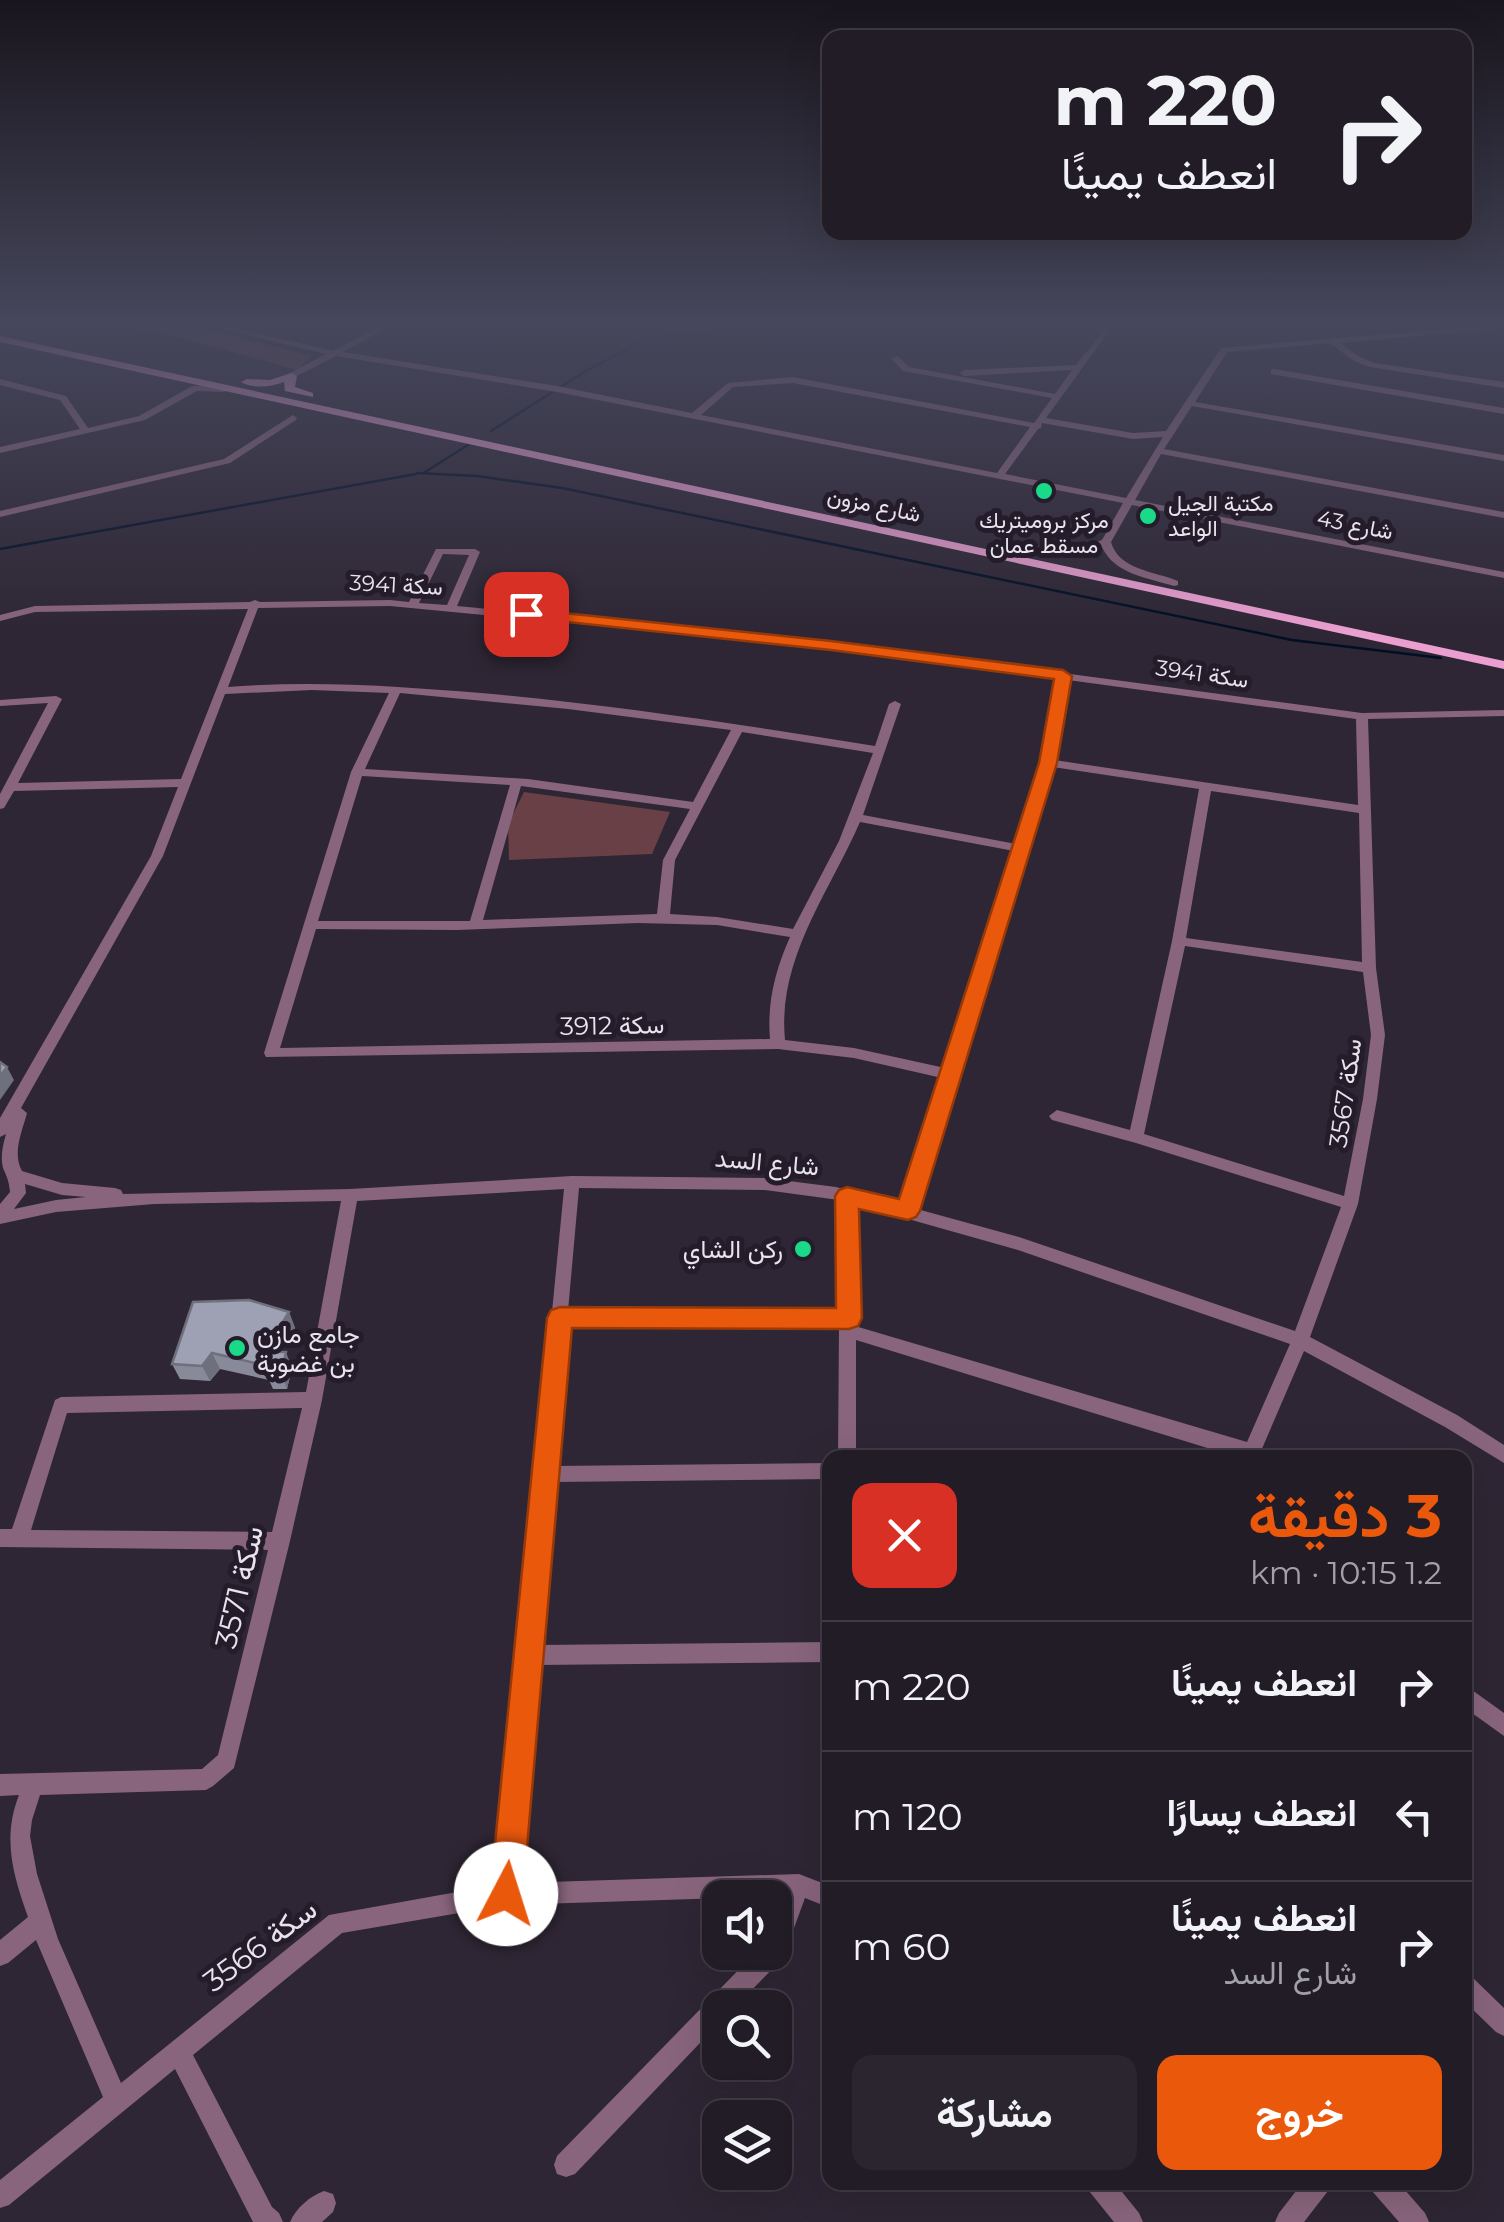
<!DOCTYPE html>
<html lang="ar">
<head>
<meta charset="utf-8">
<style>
  body { margin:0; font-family:Montserrat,Vazirmatn,sans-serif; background:#2a252f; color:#f1f3f6; direction:rtl; height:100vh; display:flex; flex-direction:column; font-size:38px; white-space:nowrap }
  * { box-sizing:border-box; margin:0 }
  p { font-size:32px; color:#a2a1a7 }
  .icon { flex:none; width:55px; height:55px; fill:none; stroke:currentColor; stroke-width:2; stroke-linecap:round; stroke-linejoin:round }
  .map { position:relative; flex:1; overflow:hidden; direction:ltr }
  .sheet { position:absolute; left:822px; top:1450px; width:650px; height:740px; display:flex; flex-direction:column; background:#221c27; border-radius:20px; box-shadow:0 10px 40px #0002,0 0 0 2px #3f3a44; direction:rtl }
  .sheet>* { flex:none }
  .hud { position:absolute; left:822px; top:30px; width:650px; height:210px; border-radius:20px; box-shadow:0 10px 40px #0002,0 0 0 2px #3f3a44; direction:rtl; background:#221c27; color:#f1f3f6; overflow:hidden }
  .buttons { position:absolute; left:702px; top:1880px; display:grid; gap:20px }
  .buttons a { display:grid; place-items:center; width:90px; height:90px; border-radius:20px; background:#221c27; box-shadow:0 10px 40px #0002,0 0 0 2px #3f3a44; font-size:50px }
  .pin { position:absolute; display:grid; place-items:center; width:85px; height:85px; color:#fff; margin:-42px; border-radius:20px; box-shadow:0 5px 15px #0006 }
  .me { position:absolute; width:110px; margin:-55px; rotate:5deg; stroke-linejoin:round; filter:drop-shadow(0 0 8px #0008) }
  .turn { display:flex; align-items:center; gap:35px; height:210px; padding:0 30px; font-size:45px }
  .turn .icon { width:130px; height:130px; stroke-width:2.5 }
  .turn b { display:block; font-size:70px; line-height:85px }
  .round { display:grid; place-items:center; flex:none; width:105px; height:105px; border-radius:20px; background:#2a252f }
  .head { display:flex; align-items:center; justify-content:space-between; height:170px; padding:0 30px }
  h1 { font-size:60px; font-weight:700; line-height:75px; color:#ea580c }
  .button { display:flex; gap:20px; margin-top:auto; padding:20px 30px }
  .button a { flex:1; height:115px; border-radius:20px; background:#ea580c; color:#fff; font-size:40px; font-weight:700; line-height:115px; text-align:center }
  .button a+a { background:#2a252f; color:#f1f3f6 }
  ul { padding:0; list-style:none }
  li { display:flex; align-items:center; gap:30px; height:130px; padding:0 30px; border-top:2px solid #3f3a44 }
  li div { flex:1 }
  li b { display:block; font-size:38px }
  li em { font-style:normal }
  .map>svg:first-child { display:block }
</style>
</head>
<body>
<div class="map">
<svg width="1504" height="2222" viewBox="0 0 1504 2222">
  <rect width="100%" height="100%" fill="#2e2634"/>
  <g fill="#694046">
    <polygon points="92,322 179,322 312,356 297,370 175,336"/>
    <polygon points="524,792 670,812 652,854 509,860 508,824"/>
  </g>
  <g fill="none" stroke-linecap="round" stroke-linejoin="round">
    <g stroke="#000f24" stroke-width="2.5">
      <polyline points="491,431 584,372 648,338 802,324 929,322"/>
      <polyline points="425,472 468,445"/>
      <polyline points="417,473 477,476 562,488 1292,640 1441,658"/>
      <polyline points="0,549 416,474"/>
    </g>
    <g fill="#89657d" fill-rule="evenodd">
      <path d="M 193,322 L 208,322 L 333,351 L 388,322 L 398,322 L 343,352 L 557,386 L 692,413 L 728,383 L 793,377 L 1034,423 L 1052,398 L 903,371 L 891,358 L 898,356 L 909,367 L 1055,394 L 1072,370 L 964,376 L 960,373 L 964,370 L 1076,365 L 1105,329 L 1109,331 L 1046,418 L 1133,433 L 1166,431 L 1221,348 L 1504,324 L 1504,328 L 1340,343 L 1360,357 L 1375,363 L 1504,382 L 1504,388 L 1370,367 L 1354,361 L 1330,343 L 1227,352 L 1195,402 L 1504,455 L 1504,461 L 1192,406 L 1164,449 L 1504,512 L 1504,518 L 1161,454 L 1135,500 L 1504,572 L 1504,578 L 1132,505 L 1111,542 C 1119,570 1154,571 1178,581 L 1178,585 L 1174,586 C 1148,578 1114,574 1102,547 L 1076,556 L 1001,549 L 996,546 L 1001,543 L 1075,550 L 1102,540 L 1123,503 L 557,392 L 336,356 L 291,379 L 288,378 L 288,374 L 326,354 ZM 793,383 L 1030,427 L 997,473 L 701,415 L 733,387 ZM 1042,423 L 1133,439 L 1163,437 L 1126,498 L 1005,474 L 1038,429 L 1041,428 Z"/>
      <polygon points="1274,369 1504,408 1504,414 1271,374 1271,370"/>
      <polygon points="0,379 66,396 88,428 139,416 192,386 224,386 228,389 224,392 197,391 145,420 0,453 0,447 80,429 60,400 0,385"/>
      <polygon points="293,415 297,418 296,420 230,463 0,517 0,511 224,459"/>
      <path d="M 436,549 L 475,549 L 480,552 L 457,606 L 831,642 L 1362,713 L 1504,710 L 1504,716 L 1368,719 L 1376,968 L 1385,1035 L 1377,1099 L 1358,1204 L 1310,1337 L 1457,1415 L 1504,1445 L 1504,1463 L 1445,1427 L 1304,1351 L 1258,1458 L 1240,1458 L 856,1340 L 856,1458 L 838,1458 L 839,1326 L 567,1325 L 555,1466 L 830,1463 L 830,1479 L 553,1482 L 539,1645 L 830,1642 L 830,1662 L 537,1665 L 518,1883 L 799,1874 L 830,1886 L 830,1908 L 805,1898 L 783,1958 L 734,2008 L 720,2008 L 720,2022 L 575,2174 L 566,2177 L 557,2174 L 554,2165 L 557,2156 L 756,1952 L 775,1952 L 775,1920 L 784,1896 L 506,1905 L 342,1933 L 193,2055 L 272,2207 L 279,2213 L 283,2222 L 253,2222 L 175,2069 L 9,2205 L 0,2208 L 0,2180 L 103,2097 L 36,1940 L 8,1963 L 0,1966 L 0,1940 L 28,1917 C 13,1875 2,1838 19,1795 L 0,1796 L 0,1774 L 202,1769 L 218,1755 L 268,1550 L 0,1547 L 0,1529 L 12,1529 L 55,1400 L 61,1397 L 306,1392 L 341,1201 L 154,1204 L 56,1212 L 0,1224 L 0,1204 L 10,1192 C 9,1181 7,1177 3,1168 C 0,1156 3,1145 6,1134 L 0,1137 L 0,1118 L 151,856 L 178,787 L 14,791 L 4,808 L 0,809 L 0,794 L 48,703 L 0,706 L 0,700 L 56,696 L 62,699 L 18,783 L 181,779 L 248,609 L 35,612 L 0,621 L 0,615 L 35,606 L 250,602 L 255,600 L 260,602 L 390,600 L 409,602 ZM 443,554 L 469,555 L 447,605 L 419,603 ZM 390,606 L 831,648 L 1057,679 L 1042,763 L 1016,844 L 863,815 L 901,704 L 895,701 L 889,704 L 875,746 C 744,725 614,705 481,693 C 396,686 313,680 228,687 L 258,608 ZM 1068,680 L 1356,719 L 1358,805 L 1054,760 ZM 312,690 L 389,693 L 351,772 L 264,1053 L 266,1057 L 778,1049 L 854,1058 L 942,1078 L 902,1205 L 836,1187 L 765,1178 L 572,1176 L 350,1189 L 123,1194 L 121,1190 L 115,1188 L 62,1183 L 22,1171 C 12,1153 22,1132 27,1113 L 21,1108 L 163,856 L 225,694 ZM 400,693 L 568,709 L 731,730 L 693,802 L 528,779 L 365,769 ZM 742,732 L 873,753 L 839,841 L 793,929 L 717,917 L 670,914 L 675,860 ZM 1053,767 L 1199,789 L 1172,941 L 1130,1130 L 1057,1110 L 1049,1116 L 1052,1120 L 1136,1143 L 1341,1207 L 1295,1331 L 1019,1237 L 917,1209 ZM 362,776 L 510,785 L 470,921 L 318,921 ZM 521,786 L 690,809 L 663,860 L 657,914 L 483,920 ZM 1211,791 L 1359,813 L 1362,962 L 1186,938 ZM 860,822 L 1014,851 L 945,1068 L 854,1048 L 785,1040 C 777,959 829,893 860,822 ZM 638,923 L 717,925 L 790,937 C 775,971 767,1002 770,1039 L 280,1048 L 316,929 L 457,930 ZM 1185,946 L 1363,972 L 1371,1035 L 1363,1099 L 1344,1196 L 1144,1134 ZM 25,1184 L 62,1195 L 86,1197 L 56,1200 L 14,1209 L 26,1193 ZM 579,1188 L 765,1190 L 839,1200 L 839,1312 L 568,1311 ZM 564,1189 L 496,1885 L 329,1915 L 121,2083 L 58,1939 L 37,1874 L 30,1836 L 32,1820 L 40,1795 L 206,1790 L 213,1786 L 234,1768 L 290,1541 L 322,1400 L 357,1201 ZM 855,1204 L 1018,1250 L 1290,1344 L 1247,1442 L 855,1326 L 857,1319 L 855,1315 ZM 302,1408 L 272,1532 L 31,1530 L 67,1413 Z"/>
      <polygon points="1465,1685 1504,1713 1504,1736 1465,1708"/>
      <polygon points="1465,1975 1473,1978 1504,2008 1504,2036 1496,2032 1465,2002"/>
      <polygon points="1086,2182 1114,2182 1139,2213 1143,2222 1114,2222 1089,2191"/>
      <polygon points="1303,2182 1331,2182 1328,2191 1304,2222 1275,2222 1279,2213"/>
      <polygon points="1369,2182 1398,2182 1425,2213 1429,2222 1399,2222 1372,2191"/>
      <path d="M 324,2191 L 333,2194 L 336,2203 L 333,2212 L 322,2222 L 290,2222 C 296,2208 310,2196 324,2191 Z"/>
    </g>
    <g fill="#ea9fd0" fill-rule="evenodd">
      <polygon points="0,336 1504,661 1504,669 0,342"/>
      <path d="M 291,373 L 297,376 L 295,387 L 313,393 L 313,397 L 285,391 L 284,382 C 271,387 253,389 241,382 L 247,379 L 270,380 Z"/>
    </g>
  </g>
  <polygon fill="#888a9a" points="289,1312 295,1328 280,1352 292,1368 287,1389 273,1389 269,1380 220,1369 210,1381 180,1379 172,1364"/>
  <g fill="#6f707d">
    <polygon points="7,1067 14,1080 0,1100 0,1076"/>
    <polygon points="289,1312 295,1328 271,1368 264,1352"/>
    <polygon points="286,1352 292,1368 287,1389 281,1373"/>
    <polygon points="212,1353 220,1369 210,1381 202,1366"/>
  </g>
  <g fill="#9ea0b3" stroke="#6f707d" stroke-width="2.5">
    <polygon points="0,1062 7,1067 0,1076"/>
    <polygon points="249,1300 289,1312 264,1352 286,1352 281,1373 266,1374 268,1366 212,1353 202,1366 172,1364 193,1302"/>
  </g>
  <linearGradient id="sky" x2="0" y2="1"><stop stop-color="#19151d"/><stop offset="0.51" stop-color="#46475c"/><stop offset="1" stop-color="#46475c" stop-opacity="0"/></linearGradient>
  <rect width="1504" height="633" fill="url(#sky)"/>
  <polygon fill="#ea580c" stroke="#983908" stroke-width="2.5" points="526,609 831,641 1063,670 1072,676 1057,763 920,1211 916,1217 908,1220 859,1209 862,1318 858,1326 849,1329 572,1328 523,1894 518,1905 506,1910 495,1905 490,1894 547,1318 551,1310 560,1307 836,1308 835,1196 839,1190 847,1187 899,1199 1039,763 1054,679 831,650 520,617 520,611"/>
  <g fill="#1ad988" stroke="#241c2a" stroke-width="4">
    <circle cx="1044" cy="491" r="10"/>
    <circle cx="1148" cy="516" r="10"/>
    <circle cx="803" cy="1249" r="10"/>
    <circle cx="237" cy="1348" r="10"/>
  </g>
  <g text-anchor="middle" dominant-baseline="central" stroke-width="10" stroke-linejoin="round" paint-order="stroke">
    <g font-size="22" fill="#e8e3ec" stroke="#241c2a" text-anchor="start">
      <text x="1168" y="503">مكتبة الجيل<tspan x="1168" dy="25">الواعد</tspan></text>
      <text x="1044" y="520" text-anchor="middle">مركز بروميتريك<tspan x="1044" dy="25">مسقط عمان</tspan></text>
    </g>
    <g font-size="22" fill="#e8e3ec" stroke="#241c2a">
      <text transform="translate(874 505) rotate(12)">شارع مزون</text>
      <text transform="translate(1355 525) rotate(11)">شارع 43</text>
      <text transform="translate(396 585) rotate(3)">سكة 3941</text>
      <text transform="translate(1202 674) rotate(8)">سكة 3941</text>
    </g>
    <g font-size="25" fill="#e8e3ec" stroke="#241c2a">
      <text transform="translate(612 1025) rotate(-1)">سكة 3912</text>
      <text transform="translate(1345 1093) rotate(-82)">سكة 3567</text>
      <text transform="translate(767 1162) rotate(5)">شارع السد</text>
    </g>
    <g font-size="25" fill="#e8e3ec" stroke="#241c2a" text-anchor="end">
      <text x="783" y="1249">ركن الشاي</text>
      <text x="257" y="1334" text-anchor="start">جامع مازن<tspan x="257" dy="29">بن غضوبة</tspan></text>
    </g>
    <g font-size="30" fill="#e8e3ec" stroke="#241c2a">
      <text transform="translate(239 1587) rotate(-77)">سكة 3571</text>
      <text transform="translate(260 1945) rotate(-37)">سكة 3566</text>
    </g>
  </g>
</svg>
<div class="buttons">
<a><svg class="icon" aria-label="sound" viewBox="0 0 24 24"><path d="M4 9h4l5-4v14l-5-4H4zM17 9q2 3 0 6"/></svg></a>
<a><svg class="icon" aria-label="search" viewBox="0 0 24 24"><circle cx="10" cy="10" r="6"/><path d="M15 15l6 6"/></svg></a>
<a><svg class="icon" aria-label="layers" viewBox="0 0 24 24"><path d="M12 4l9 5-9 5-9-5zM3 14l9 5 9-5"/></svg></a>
</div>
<div class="pin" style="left:526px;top:614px;background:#d93025"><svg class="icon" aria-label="arrive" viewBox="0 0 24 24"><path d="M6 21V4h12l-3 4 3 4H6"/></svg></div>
<svg class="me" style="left:506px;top:1894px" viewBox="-20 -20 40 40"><circle r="19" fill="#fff"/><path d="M0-13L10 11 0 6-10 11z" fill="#ea580c"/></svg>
<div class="hud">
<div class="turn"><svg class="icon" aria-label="right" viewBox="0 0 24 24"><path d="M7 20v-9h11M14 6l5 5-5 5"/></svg><div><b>220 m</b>انعطف يمينًا</div></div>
</div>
<section class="sheet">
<div class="head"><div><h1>3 دقيقة</h1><p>1.2 km · 10:15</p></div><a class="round" style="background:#d93025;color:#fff"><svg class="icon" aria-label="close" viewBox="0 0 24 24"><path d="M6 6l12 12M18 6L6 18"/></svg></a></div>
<ul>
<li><svg class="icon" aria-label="right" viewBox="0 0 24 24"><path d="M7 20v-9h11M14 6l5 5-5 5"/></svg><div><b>انعطف يمينًا</b></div><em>220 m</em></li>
<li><svg class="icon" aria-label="left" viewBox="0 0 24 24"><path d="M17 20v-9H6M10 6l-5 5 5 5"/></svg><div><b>انعطف يسارًا</b></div><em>120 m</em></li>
<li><svg class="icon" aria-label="right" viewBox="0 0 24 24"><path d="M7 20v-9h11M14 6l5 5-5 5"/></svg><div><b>انعطف يمينًا</b><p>شارع السد</p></div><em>60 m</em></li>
</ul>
<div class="button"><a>خروج</a><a>مشاركة</a></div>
</section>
</div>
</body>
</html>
